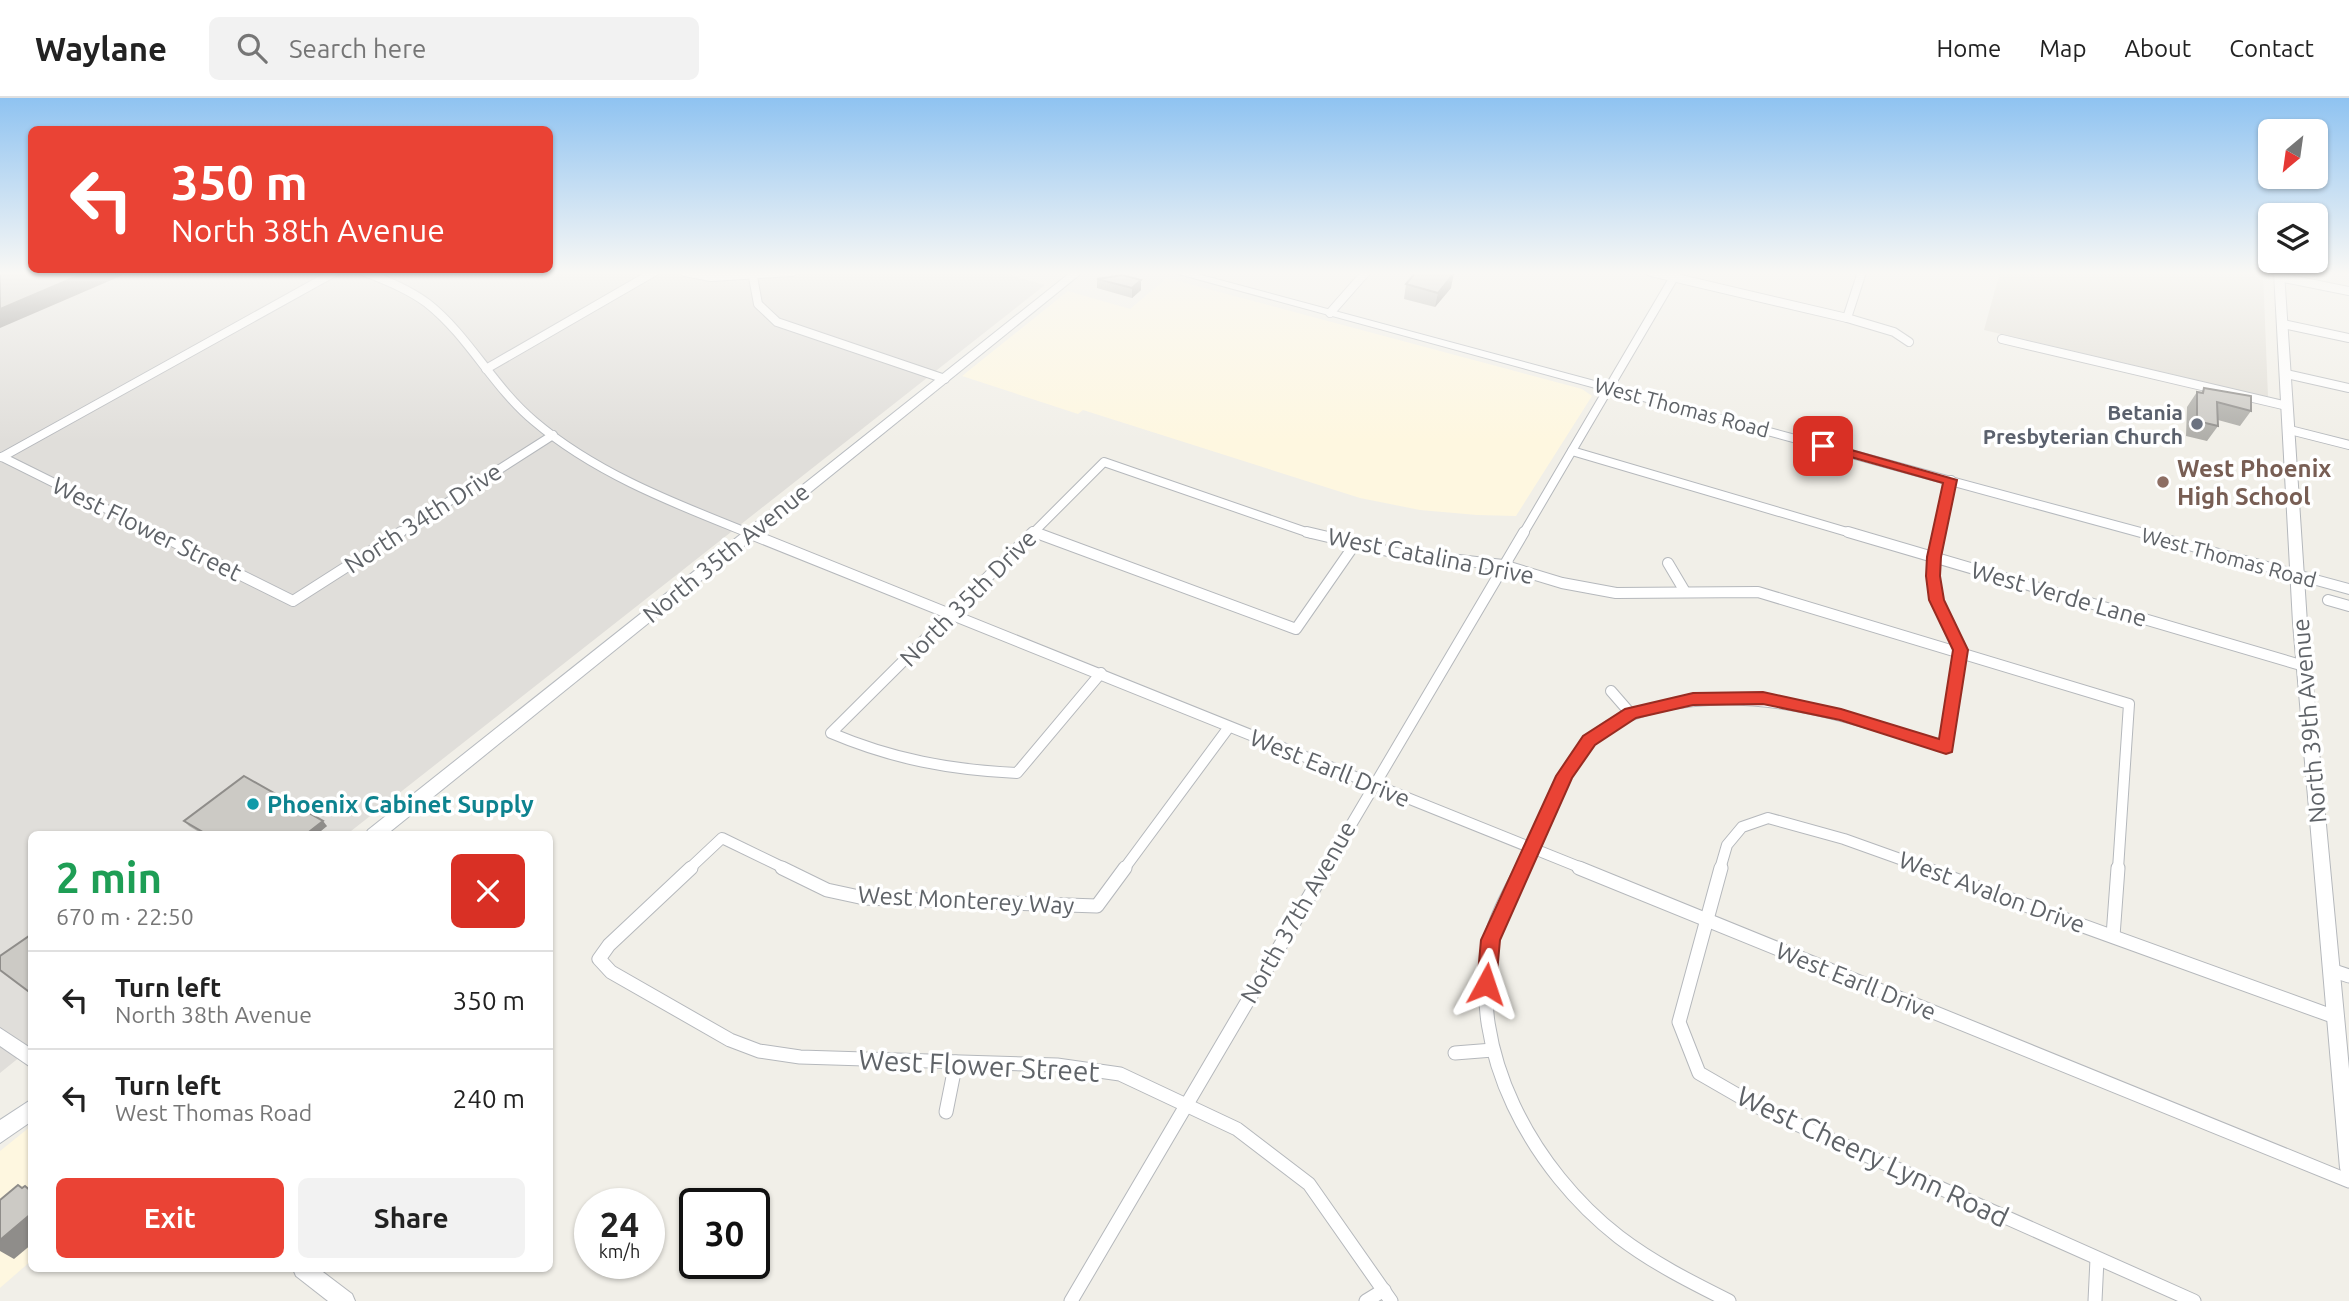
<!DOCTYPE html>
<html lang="en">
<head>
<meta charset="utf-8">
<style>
  body { margin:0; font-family:Ubuntu,sans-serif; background:#f2f2f2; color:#222; height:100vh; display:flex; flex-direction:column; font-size:26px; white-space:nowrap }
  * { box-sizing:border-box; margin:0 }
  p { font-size:23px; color:#767676 }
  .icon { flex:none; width:38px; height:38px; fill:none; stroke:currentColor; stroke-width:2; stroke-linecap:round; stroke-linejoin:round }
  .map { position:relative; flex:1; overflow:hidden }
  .panel { position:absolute; left:28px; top:733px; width:525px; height:441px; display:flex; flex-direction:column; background:#fff; border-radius:10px; box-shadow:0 2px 5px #0004 }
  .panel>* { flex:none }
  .hud { position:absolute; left:28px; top:28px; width:525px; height:147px; border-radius:10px; box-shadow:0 2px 5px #0004; background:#ea4335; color:#fff; overflow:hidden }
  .needle { width:46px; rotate:209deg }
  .fabs { position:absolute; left:2258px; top:21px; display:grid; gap:14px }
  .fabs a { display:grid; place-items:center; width:70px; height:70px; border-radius:10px; background:#fff; box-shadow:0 2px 5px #0004; font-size:35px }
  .speed { position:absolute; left:574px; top:1090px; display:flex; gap:14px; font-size:35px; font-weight:700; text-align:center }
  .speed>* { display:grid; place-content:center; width:91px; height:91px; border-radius:50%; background:#fff; box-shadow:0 2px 5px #0004; line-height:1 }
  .speed small { font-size:18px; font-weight:400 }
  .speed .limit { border:4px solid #111; border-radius:10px; background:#fff; color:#111 }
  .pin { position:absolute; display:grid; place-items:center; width:60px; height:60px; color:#fff; margin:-30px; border-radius:14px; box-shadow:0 4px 10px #0006 }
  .me { position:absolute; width:77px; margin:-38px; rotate:5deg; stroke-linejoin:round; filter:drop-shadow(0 0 5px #0008) }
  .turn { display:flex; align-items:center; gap:24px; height:147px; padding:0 28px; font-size:32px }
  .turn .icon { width:91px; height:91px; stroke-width:2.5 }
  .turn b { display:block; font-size:49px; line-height:60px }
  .round { display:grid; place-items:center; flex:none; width:74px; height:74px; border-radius:10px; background:#f2f2f2 }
  .summary { display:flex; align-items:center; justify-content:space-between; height:119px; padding:0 28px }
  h1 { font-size:42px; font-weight:600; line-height:52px; color:#1e9e55 }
  .cta { display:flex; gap:14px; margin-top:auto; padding:14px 28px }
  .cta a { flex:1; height:80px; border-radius:10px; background:#ea4335; color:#fff; font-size:28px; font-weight:600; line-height:80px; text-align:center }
  .cta a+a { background:#f2f2f2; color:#222 }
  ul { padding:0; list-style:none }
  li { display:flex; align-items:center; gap:21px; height:98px; padding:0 28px; border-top:2px solid #e0e0e0 }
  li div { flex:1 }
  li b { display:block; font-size:26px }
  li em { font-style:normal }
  header { display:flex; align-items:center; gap:42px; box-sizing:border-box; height:98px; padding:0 35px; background:#fff; border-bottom:2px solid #e0e0e0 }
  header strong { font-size:33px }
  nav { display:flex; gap:38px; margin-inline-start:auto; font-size:24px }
  .search { width:490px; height:63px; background:#f2f2f2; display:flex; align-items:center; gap:18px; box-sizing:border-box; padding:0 24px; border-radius:10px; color:#767676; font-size:26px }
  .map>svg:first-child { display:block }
</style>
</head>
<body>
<header>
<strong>Waylane</strong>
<div class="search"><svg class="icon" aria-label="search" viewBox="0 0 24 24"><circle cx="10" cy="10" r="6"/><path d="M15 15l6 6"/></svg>Search here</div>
<nav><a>Home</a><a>Map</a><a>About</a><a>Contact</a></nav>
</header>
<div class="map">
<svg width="2349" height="1203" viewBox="0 0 2349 1203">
  <rect width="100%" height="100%" fill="#f1efe8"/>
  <g fill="#fef7e0">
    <polygon points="1167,180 1582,291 1592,298 1516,418 1477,417 1420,412 1360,400 1083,312 1078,316 962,278 1068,193 1130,211"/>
    <polygon points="31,1028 31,1163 0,1190 0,1053"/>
  </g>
  <polygon fill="#e0deda" points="0,174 1001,174 1045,187 346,737 32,737 31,950 0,975"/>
  <polygon fill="#e1ded6" points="2000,174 2263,174 2268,299 1984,232"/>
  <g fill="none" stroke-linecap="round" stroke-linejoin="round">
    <g stroke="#b5b8bc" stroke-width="10">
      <g id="minor-far2">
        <path d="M 365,174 C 387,183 408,191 427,205 C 469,238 493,289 534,323 C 596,376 676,406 751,436"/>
        <polyline points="685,174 711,179 792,174"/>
        <polyline points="1651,174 1847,220 1894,234 1909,244"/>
        <polyline points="753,179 758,206 777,224 945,281"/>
        <polyline points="2279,179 2349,193"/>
        <polyline points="1330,215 1366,174"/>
        <polyline points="1847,220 1862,174"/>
        <polyline points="2283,226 2349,240"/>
        <polyline points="2002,241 2287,308"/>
        <polyline points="486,271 654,174"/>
        <polyline points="2286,276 2349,290"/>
        <polyline points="2290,332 2349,347"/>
        <polyline points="1572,353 1854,436"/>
        <polyline points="2,359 157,436"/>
        <polyline points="2,359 335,174"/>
        <polyline points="1034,434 1039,436"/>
        <polyline points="398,436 553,337"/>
        <polyline points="1032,436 1104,364 1312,436"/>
        <polyline points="1523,436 1677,174"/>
        <polyline points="1939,436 1951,382"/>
      </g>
    </g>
    <g stroke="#b5b8bc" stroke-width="12">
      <g id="minor-far1">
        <polyline points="154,434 293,503 401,434"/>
        <polyline points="746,434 1584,771"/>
        <path d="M 1033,434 L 831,635 C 892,661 951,672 1017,675 L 1101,575"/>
        <polyline points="1034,434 1296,531 1355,446"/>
        <polyline points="1307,434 1396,455 1503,467 1562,485 1616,495 1758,494 2129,606 2118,771"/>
        <polyline points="1848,434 2304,568"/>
        <polyline points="1668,465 1684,492"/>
        <polyline points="2328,502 2349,508"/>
        <polyline points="1611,593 1631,616"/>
        <polyline points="689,771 722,740 786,771"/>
        <polyline points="1124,771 1229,629"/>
        <polyline points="1325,771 1524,434"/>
        <path d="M 1521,771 C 1542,731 1556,684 1585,649 C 1605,625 1630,616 1659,609 C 1757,586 1854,620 1946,650 L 1960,553 L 1937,502 L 1933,478 L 1940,434"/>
        <polyline points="1720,771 1727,747 1742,729 1768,720 1844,741 1928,771"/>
      </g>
    </g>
    <g stroke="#b5b8bc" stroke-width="15">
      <g id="minor">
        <polyline points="691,770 609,847 599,861 611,874 730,942 759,953 800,959 1057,967 1120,976 1237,1031 1309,1086 1391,1203"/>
        <polyline points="782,770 827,792 864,800 1097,808 1125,770"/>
        <path d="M 1522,770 C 1510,793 1496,817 1490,843 C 1467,954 1533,1072 1619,1139 C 1653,1165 1691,1184 1729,1203"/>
        <polyline points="1579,770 2349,1083"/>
        <polyline points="1721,770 1679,924 1699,975 1758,1009 2194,1203"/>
        <polyline points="1923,770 2335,919"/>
        <polyline points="2113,838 2118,770"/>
        <polyline points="2331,872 2349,878"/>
        <polyline points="1455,955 1493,952"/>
        <polyline points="946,1014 956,964"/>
        <polyline points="1071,1203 1326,770"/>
        <polyline points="1366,1203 1384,1192"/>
        <polyline points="2095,1203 2097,1161"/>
      </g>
    </g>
    <g stroke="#b5b8bc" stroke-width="2">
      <g id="tertiary">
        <polygon points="2274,174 2284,174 2307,525 2349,971 2349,1079 2342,1077 2340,1070 2293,525"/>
        <polygon points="0,930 32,951 32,970 0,948"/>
        <polygon points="293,1171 319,1171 352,1196 355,1203 328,1203 296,1178"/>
      </g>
    </g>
    <g stroke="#b6babf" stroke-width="2">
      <g id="secondary">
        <polygon points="1071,174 1083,174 386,737 365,737 368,732"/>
        <polygon points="1171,174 1190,174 2349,486 2349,496"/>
        <polygon points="32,1001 32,1023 0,1045 0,1022"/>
      </g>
    </g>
    <use href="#minor-far2" stroke="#fff" stroke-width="8"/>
    <use href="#minor-far1" stroke="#fff" stroke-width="10"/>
    <use href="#minor" stroke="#fff" stroke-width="13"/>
    <use href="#tertiary" fill="#fff" fill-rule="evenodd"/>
    <use href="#secondary" fill="#fff" fill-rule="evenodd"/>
  </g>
  <g fill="#afaea9">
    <polygon points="1097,181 1141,182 1141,192 1132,200 1097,190"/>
    <polygon points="1406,186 1451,190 1435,209 1404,201"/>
    <polygon points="2204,290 2251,313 2240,328 2218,322 2218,328 2207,343 2186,338 2187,309 2197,294 2201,295"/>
    <polygon points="184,723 327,728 316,737 204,737 189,728"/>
  </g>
  <g fill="#8f8d8a">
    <polygon points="87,174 130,174 0,230 0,211"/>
    <polygon points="1454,175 1451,190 1435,209 1438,195"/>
    <polygon points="1141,182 1141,192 1132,200 1132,190"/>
    <polygon points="323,723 327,728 316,737 305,737"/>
    <polygon points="32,1115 32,1146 14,1161 0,1153 0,1142"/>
  </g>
  <g fill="#cccac5" stroke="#8f8d8a" stroke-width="2">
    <polygon points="0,174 87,174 0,211"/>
    <polygon points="1416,174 1449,174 1454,175 1438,195 1406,186"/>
    <polygon points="1122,177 1141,182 1132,190 1097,181"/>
    <polygon points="2204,290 2251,298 2251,313 2217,304 2218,328 2197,323 2197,294 2203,295"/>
    <polygon points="244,678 323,723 305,737 208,737 184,723"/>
    <polygon points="32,836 32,896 0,872 0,858"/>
    <polygon points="18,1087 22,1090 25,1088 32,1094 32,1115 0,1142 0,1102"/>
  </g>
  <linearGradient id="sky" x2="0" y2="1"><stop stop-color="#8fc3f1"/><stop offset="0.51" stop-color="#f9f8f5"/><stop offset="1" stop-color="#f9f8f5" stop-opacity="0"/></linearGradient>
  <rect width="2349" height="343" fill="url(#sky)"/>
  <polygon fill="#ea4335" stroke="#982c22" stroke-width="2" points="1823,344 1957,382 1941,459 1940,478 1944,502 1968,552 1952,654 1946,656 1840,622 1763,606 1693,607 1636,620 1595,647 1572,680 1500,842 1496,886 1493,891 1486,894 1480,891 1477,886 1481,842 1556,678 1583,638 1625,611 1693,595 1763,594 1841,611 1939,641 1953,552 1929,502 1926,478 1927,459 1943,385 1819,350 1817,348"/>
  <circle fill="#6b7280" stroke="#fff" stroke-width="2.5" cx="2197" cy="326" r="7"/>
  <circle fill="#8d6e63" stroke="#fff" stroke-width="2.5" cx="2163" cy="384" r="7"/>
  <circle fill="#0f9aa8" stroke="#fff" stroke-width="2.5" cx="253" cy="706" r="7"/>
  <g text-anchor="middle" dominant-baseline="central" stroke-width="7" stroke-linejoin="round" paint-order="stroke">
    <g font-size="21" fill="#5f6368" stroke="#fff">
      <text transform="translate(1682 309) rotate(15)">West Thomas Road</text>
      <text transform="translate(2229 459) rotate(15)">West Thomas Road</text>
    </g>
    <g font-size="21" font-weight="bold" fill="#5b616d" stroke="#fff" text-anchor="end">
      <text x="2183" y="314">Betania<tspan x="2183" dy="24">Presbyterian Church</tspan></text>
    </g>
    <g font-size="24" font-weight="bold" fill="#785e54" stroke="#fff" text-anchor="start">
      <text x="2177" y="370">West Phoenix<tspan x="2177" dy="28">High School</tspan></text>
    </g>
    <g font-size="24" fill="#5f6368" stroke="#fff">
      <text transform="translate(423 420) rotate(-33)">North 34th Drive</text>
      <text transform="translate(147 431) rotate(26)">West Flower Street</text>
      <text transform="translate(726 455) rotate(-39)">North 35th Avenue</text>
      <text transform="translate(1431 458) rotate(11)">West Catalina Drive</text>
      <text transform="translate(2059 496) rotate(16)">West Verde Lane</text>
      <text transform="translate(968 500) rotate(-45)">North 35th Drive</text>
      <text transform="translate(2309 623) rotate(-95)">North 39th Avenue</text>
      <text transform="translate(1330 670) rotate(22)">West Earll Drive</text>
      <text transform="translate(1992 794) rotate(20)">West Avalon Drive</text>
      <text transform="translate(966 802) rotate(3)">West Monterey Way</text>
      <text transform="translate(1298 814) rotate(-60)">North 37th Avenue</text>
      <text transform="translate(1856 883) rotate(22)">West Earll Drive</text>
    </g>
    <g font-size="24" font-weight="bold" fill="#0d838f" stroke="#fff" text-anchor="start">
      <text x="267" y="706">Phoenix Cabinet Supply</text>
    </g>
    <g font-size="28" fill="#5f6368" stroke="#fff">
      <text transform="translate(979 967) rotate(3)">West Flower Street</text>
      <text transform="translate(1873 1058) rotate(25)">West Cheery Lynn Road</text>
    </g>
  </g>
</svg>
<div class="fabs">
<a><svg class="needle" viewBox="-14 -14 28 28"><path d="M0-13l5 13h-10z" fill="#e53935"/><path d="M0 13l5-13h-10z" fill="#767676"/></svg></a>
<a><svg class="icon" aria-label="layers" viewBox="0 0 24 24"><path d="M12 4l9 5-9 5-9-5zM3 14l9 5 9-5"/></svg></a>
</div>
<div class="speed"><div>24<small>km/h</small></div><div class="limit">30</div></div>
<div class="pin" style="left:1823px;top:348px;background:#d93025"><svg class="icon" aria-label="arrive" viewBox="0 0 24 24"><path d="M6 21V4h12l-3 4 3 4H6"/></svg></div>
<svg class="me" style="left:1486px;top:886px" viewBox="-20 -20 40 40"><path d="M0-17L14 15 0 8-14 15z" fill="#ea4335" stroke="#fff" stroke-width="4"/></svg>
<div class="hud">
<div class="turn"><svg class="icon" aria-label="left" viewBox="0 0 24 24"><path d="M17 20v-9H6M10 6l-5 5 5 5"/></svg><div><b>350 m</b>North 38th Avenue</div></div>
</div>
<section class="panel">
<div class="summary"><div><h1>2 min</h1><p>670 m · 22:50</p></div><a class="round" style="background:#d93025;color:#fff"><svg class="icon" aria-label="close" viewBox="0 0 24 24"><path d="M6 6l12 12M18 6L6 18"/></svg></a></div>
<ul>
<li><svg class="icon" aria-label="left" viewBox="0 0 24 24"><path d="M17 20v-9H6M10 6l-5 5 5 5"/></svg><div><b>Turn left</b><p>North 38th Avenue</p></div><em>350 m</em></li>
<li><svg class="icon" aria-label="left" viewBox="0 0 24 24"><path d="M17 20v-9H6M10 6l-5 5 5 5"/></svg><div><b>Turn left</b><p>West Thomas Road</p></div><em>240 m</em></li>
</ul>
<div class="cta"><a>Exit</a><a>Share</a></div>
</section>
</div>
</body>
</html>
